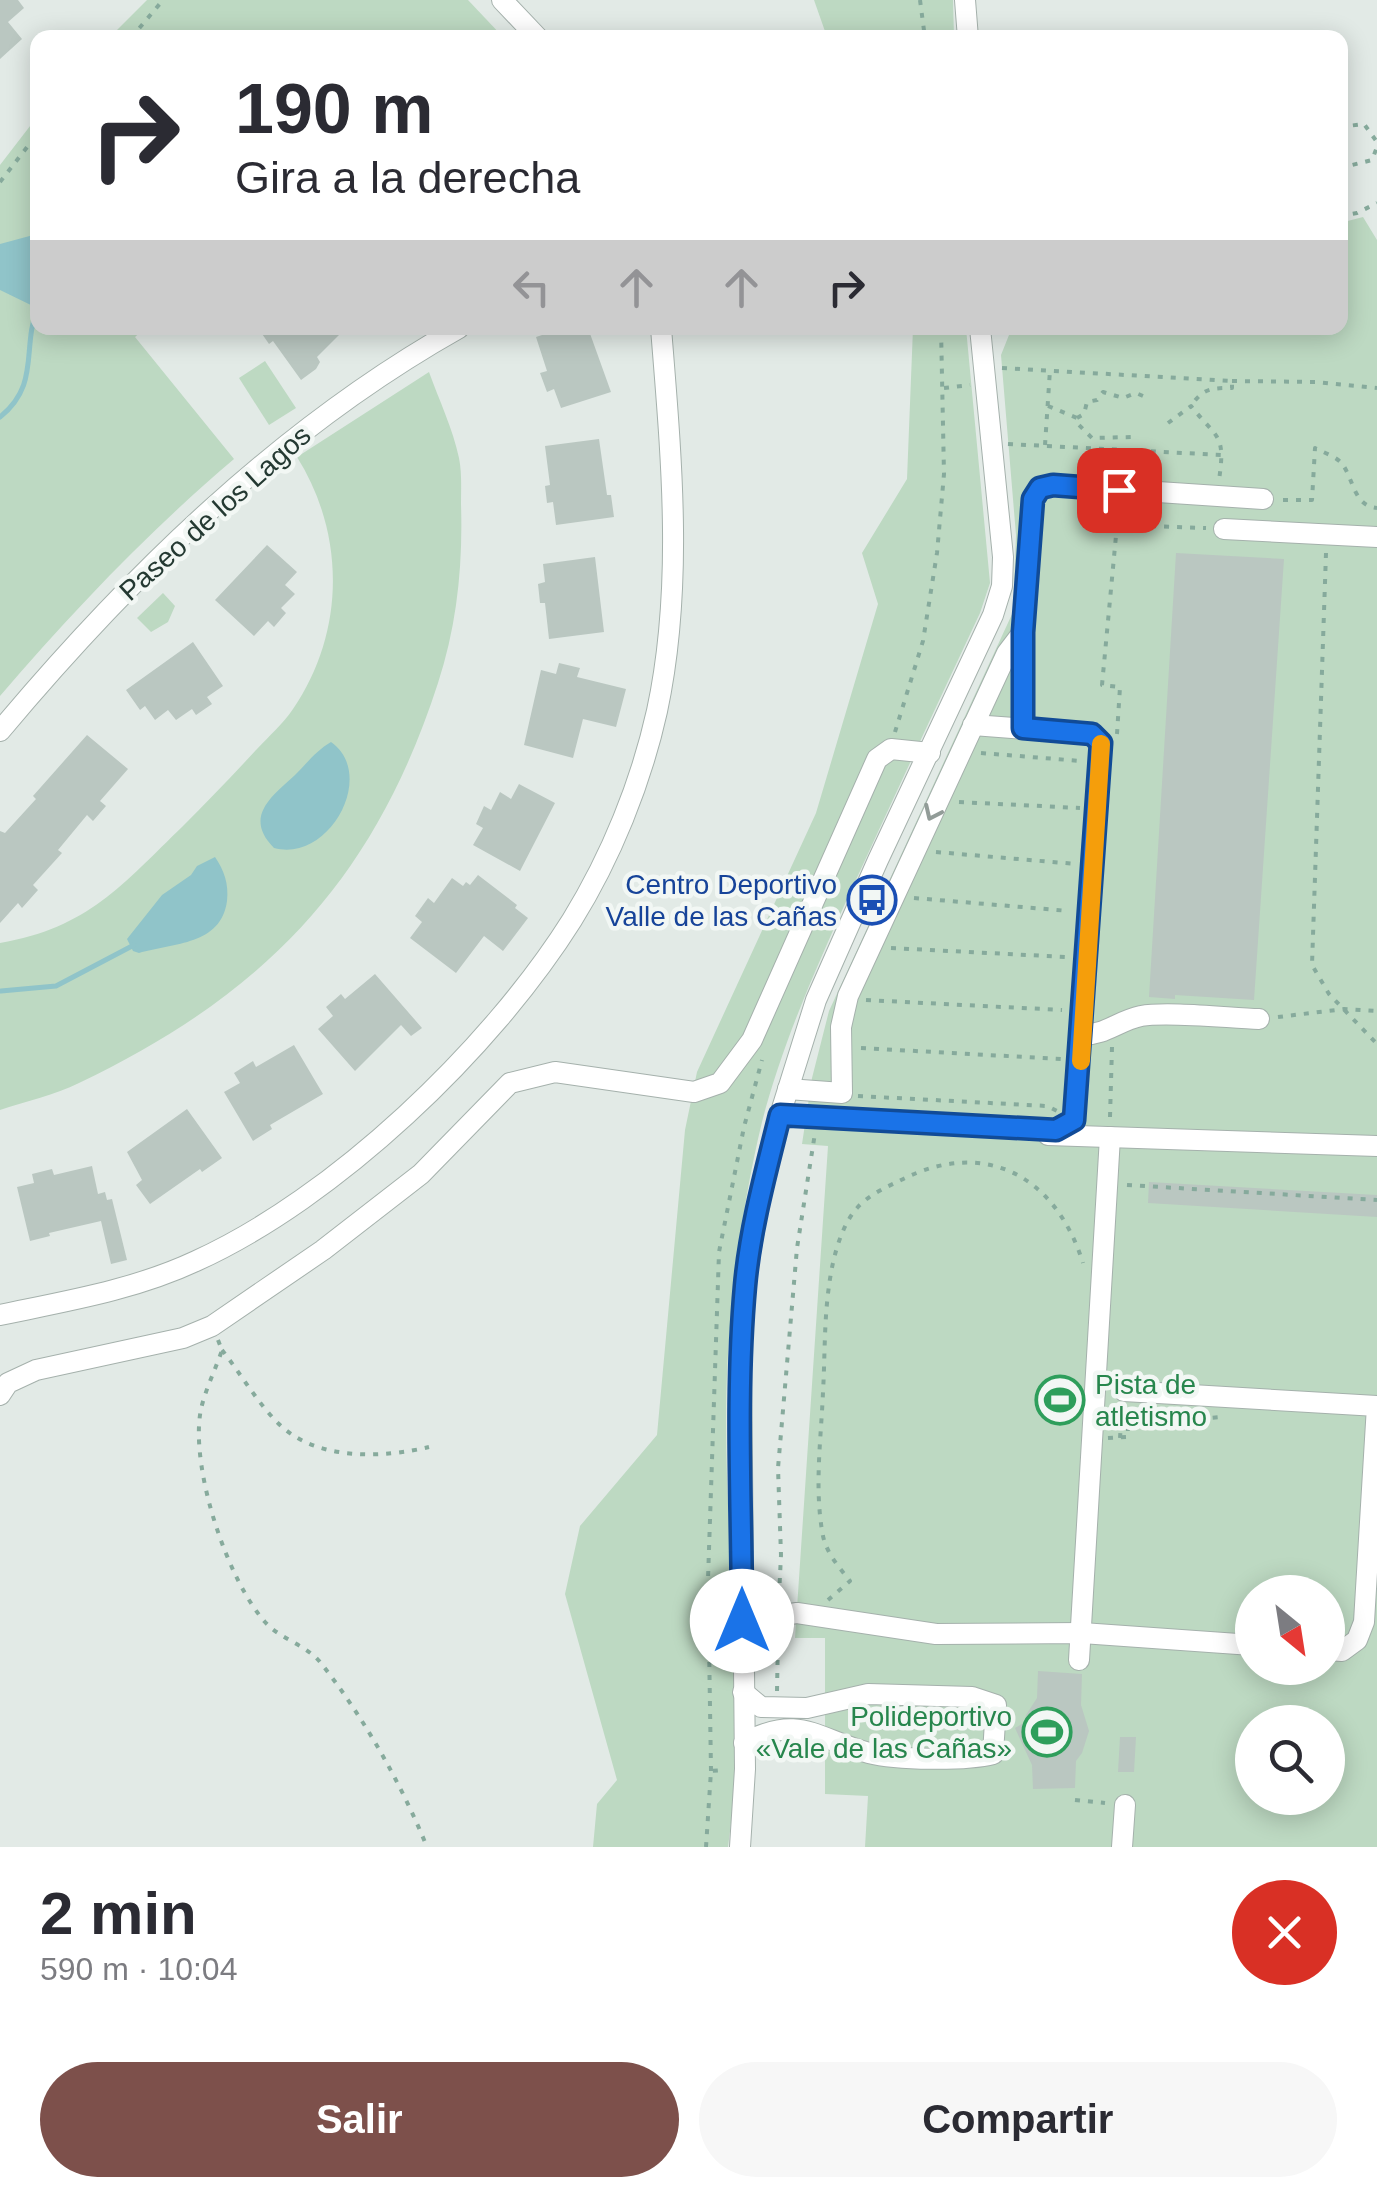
<!DOCTYPE html>
<html lang="es">
<head>
<meta charset="utf-8">
<style>
  body { margin:0; font-family:Helvetica,sans-serif; background:#f7f7f7; color:#2b2b33; height:100vh; display:flex; flex-direction:column; font-size:38px; white-space:nowrap }
  * { box-sizing:border-box; margin:0 }
  p { font-size:32px; color:#7c7c81 }
  .icon { flex:none; width:55px; height:55px; fill:none; stroke:currentColor; stroke-width:2; stroke-linecap:round; stroke-linejoin:round }
  .map { position:relative; height:1847px; overflow:hidden }
  .side { display:flex; flex-direction:column; background:#fff; flex:1 }
  .side>* { flex:none }
  .banner { position:absolute; left:30px; top:30px; width:1318px; height:305px; border-radius:20px; box-shadow:0 5px 25px #0003; background:#fff; color:#2b2b33; overflow:hidden }
  .needle { width:65px; rotate:150deg }
  .fabs { position:absolute; left:1235px; top:1575px; display:grid; gap:20px }
  .fabs a { display:grid; place-items:center; width:110px; height:110px; border-radius:50%; background:#fff; box-shadow:0 5px 25px #0003; font-size:50px }
  .pin { position:absolute; display:grid; place-items:center; width:85px; height:85px; color:#fff; margin:-42px; border-radius:20px; box-shadow:0 5px 15px #0006 }
  .me { position:absolute; width:110px; margin:-55px; rotate:0deg; stroke-linejoin:round; filter:drop-shadow(0 0 8px #0008) }
  .turn { display:flex; align-items:center; gap:35px; height:210px; padding:0 40px; font-size:45px }
  .turn .icon { width:130px; height:130px; stroke-width:2.5 }
  .turn b { display:block; font-size:70px; line-height:85px }
  .lanes { display:flex; align-items:center; height:95px; padding:0 40px; background:#0003; justify-content:center; gap:50px; direction:ltr }
  .lanes .off { opacity:.35 }
  .round { display:grid; place-items:center; flex:none; width:105px; height:105px; border-radius:52px; background:#f7f7f7 }
  .head { display:flex; align-items:center; justify-content:space-between; height:170px; padding:0 40px }
  h1 { font-size:60px; font-weight:700; line-height:75px }
  .action { display:flex; gap:20px; margin-top:auto; padding:20px 40px }
  .action a { flex:1; height:115px; border-radius:60px; background:#7d504b; color:#fff; font-size:40px; font-weight:700; line-height:115px; text-align:center }
  .action a+a { background:#f7f7f7; color:#2b2b33 }
  .map>svg:first-child { display:block }
</style>
</head>
<body>
<div class="map">
<svg width="1377" height="1847" viewBox="0 0 1377 1847">
  <rect width="100%" height="100%" fill="#e2eae6"/>
  <g fill="#bdd9c2" fill-rule="evenodd">
    <polygon points="147,0 468,0 503,37 110,37"/>
    <polygon points="814,0 953,0 954,37 827,37"/>
    <path d="M 37,117 L 38,328 L 145,328 L 135,337 L 234,459 C 148,532 74,610 0,696 L 0,165 Z"/>
    <path d="M 1363,217 L 1377,240 L 1377,1847 L 865,1847 L 868,1796 L 825,1794 L 825,1638 L 795,1638 L 828,1146 L 802,1144 L 812,1078 L 829,1011 L 1013,612 L 1016,535 L 1001,355 L 1009,335 L 1017,328 L 1340,328 L 1340,223 ZM 1252,1592 L 1328,1592 L 1328,1668 L 1252,1668 ZM 1252,1722 L 1328,1722 L 1328,1798 L 1252,1798 Z"/>
    <path d="M 913,328 L 966,328 L 990,583 L 980,613 C 936,707 892,801 849,895 C 816,968 782,1044 762,1122 C 744,1196 733,1278 728,1354 C 718,1518 751,1684 728,1847 L 593,1847 L 597,1804 L 617,1780 L 565,1594 L 580,1526 L 657,1435 L 685,1130 L 697,1072 L 816,813 L 878,604 L 862,553 L 907,479 Z"/>
    <polygon points="265,361 296,408 269,425 239,378"/>
    <path d="M 429,372 C 439,400 453,429 459,458 C 462,473 461,489 461,504 C 463,565 457,625 438,683 C 374,881 265,994 79,1083 C 55,1095 26,1101 0,1110 L 0,943 C 88,928 122,885 183,826 C 208,801 233,775 257,749 C 269,736 283,724 293,709 C 345,633 346,535 297,457 Z"/>
    <polygon points="163,593 175,606 168,622 151,632 137,618"/>
  </g>
  <g fill="#90c4c9">
    <polygon points="37,234 38,234 37,308 0,290 0,244"/>
    <path d="M 331,742 C 377,774 330,863 274,848 C 243,817 272,796 295,775 C 306,764 317,750 331,742 Z"/>
    <path d="M 215,857 C 224,870 229,884 227,901 C 221,945 174,943 139,953 L 133,951 L 127,939 L 162,895 L 191,875 L 197,866 Z"/>
  </g>
  <g fill="none" stroke-linecap="round" stroke-linejoin="round">
    <g stroke="#90c4c9" stroke-width="5">
      <path d="M 0,417 C 41,384 21,348 38,307"/>
      <polyline points="1,991 56,986 134,945"/>
    </g>
  </g>
  <g fill="#bac7c1">
    <polygon points="0,0 18,0 24,8 8,22 22,39 0,59"/>
    <polygon points="258,328 346,328 317,357 320,362 316,369 301,380 273,341 269,344"/>
    <polygon points="563,328 588,328 611,392 561,408 554,389 547,392 540,373 547,371 536,337"/>
    <polygon points="599,439 607,495 611,495 614,517 556,525 553,502 547,503 545,486 550,485 545,446"/>
    <polygon points="267,545 297,572 285,585 295,594 281,608 286,613 274,627 268,621 254,636 215,600"/>
    <polygon points="1176,553 1284,559 1254,1000 1175,995 1175,999 1149,997"/>
    <polygon points="595,557 604,632 549,639 545,603 540,603 538,584 545,582 543,564"/>
    <polygon points="193,642 223,686 207,697 212,704 196,715 192,709 176,720 168,710 155,720 145,706 140,710 126,690"/>
    <polygon points="559,663 580,668 577,677 626,689 616,727 583,719 573,758 524,745 541,670 556,674"/>
    <polygon points="87,735 128,769 100,801 106,806 93,821 87,815 58,850 62,853 33,885 38,890 22,908 18,903 0,923 0,831 5,833 36,799 33,796"/>
    <polygon points="519,784 555,803 520,871 473,845 483,828 476,824 484,806 491,810 500,792 511,799"/>
    <polygon points="478,875 517,905 515,908 528,918 503,951 484,936 456,973 410,938 422,922 415,916 428,898 434,903 452,878 463,886 466,882 470,885"/>
    <polygon points="375,974 422,1028 411,1036 401,1025 355,1071 318,1029 333,1016 326,1007 341,994 345,999"/>
    <polygon points="294,1045 323,1094 270,1125 272,1129 253,1141 224,1092 240,1083 234,1073 253,1061 256,1067"/>
    <polygon points="187,1109 222,1158 202,1172 200,1169 150,1204 136,1185 142,1180 127,1152"/>
    <polygon points="92,1166 98,1194 105,1192 107,1200 112,1199 127,1260 111,1264 101,1221 49,1233 50,1236 30,1241 17,1187 34,1183 32,1174 52,1169 54,1175"/>
    <polygon points="1149,1182 1377,1195 1377,1217 1148,1203"/>
    <polygon points="1038,1671 1082,1674 1081,1705 1089,1731 1082,1753 1076,1761 1075,1788 1033,1789 1032,1765 1015,1728 1025,1722 1026,1715 1037,1698"/>
    <polygon points="1120,1737 1136,1737 1134,1772 1118,1772"/>
  </g>
  <g fill="none" stroke-linecap="round" stroke-linejoin="round">
    <g stroke="#a5b1ac" stroke-width="22">
      <g id="minor">
        <polyline points="502,0 538,38"/>
        <polyline points="965,0 968,38"/>
        <polyline points="1224,529 1377,537"/>
        <polyline points="1023,727 1023,632 1033,499 1040,488 1053,485 1263,499"/>
        <path d="M 0,731 C 130,576 281,428 459,328"/>
        <path d="M 1082,1035 C 1105,1035 1118,1021 1141,1016 C 1167,1011 1229,1018 1259,1019"/>
        <polyline points="788,1089 842,1093 841,1027 848,996 1007,653 1023,632"/>
        <polyline points="780,1115 1056,1130 1074,1120 1101,743 1092,734 973,725"/>
        <polyline points="1048,1135 1377,1146"/>
        <path d="M 0,1315 C 67,1301 134,1290 196,1261 C 335,1198 491,1049 572,920 C 611,857 641,783 657,711 C 684,585 671,454 661,328"/>
        <polyline points="1124,1391 1377,1406 1364,1622 1357,1640 1342,1651 1328,1650"/>
        <polyline points="0,1395 8,1383 36,1370 183,1338 212,1326 323,1250 421,1174 510,1083 555,1072 694,1092 720,1083 752,1040 877,759 891,749 930,753"/>
        <polyline points="742,1621 797,1613 936,1634 1082,1633 1252,1645"/>
        <polyline points="1079,1660 1110,1137"/>
        <path d="M 743,1692 L 761,1707 L 807,1708 L 868,1694 L 972,1697 L 996,1705 L 993,1754 C 966,1761 896,1760 869,1753 C 816,1739 800,1713 744,1743"/>
        <polyline points="740,1847 745,1769 741,1364 745,1283 759,1200 780,1115 816,1000 878,860 993,615 1002,586 1003,557 980,328"/>
        <polyline points="1122,1847 1125,1805"/>
      </g>
    </g>
    <g stroke="#86aa9c" stroke-width="4" stroke-dasharray="5 8" stroke-linecap="butt">
      <polyline points="920,0 925,38"/>
      <polyline points="131,38 163,0"/>
      <polyline points="1340,127 1364,124 1377,142"/>
      <polyline points="1340,168 1372,160 1377,147"/>
      <polyline points="0,182 38,133"/>
      <polyline points="1340,216 1357,213 1377,203"/>
      <path d="M 1002,368 L 1232,381 L 1232,388 C 1212,388 1203,388 1191,406"/>
      <polyline points="1232,381 1316,382 1377,388"/>
      <polyline points="944,388 970,385"/>
      <polyline points="1048,406 1077,418 1078,424 1092,438 1131,437"/>
      <polyline points="1077,418 1084,414 1087,402 1097,400 1103,392 1123,398 1136,393 1143,396"/>
      <path d="M 1168,423 L 1191,406 C 1217,439 1226,433 1219,480"/>
      <polyline points="1008,444 1223,455"/>
      <polyline points="1045,445 1050,370"/>
      <path d="M 1283,500 L 1312,500 L 1315,448 C 1324,453 1338,457 1343,465 C 1354,481 1354,506 1377,508"/>
      <polyline points="1326,553 1312,965 1329,994 1377,1044"/>
      <polyline points="895,732 923,641 937,553 944,474 941,328"/>
      <polyline points="1117,734 1120,687 1102,685 1117,525 1206,528"/>
      <polyline points="981,753 1081,761"/>
      <polyline points="959,802 1080,808"/>
      <polyline points="936,852 1076,864"/>
      <polyline points="914,898 1069,911"/>
      <polyline points="891,948 1066,957"/>
      <polyline points="866,1000 1062,1010"/>
      <polyline points="1278,1017 1344,1009 1377,1011"/>
      <polyline points="861,1048 1061,1059"/>
      <polyline points="858,1096 1047,1106 1057,1111"/>
      <polyline points="1110,1117 1112,1047"/>
      <polyline points="1127,1185 1377,1200"/>
      <path d="M 218,1340 L 222,1350 C 215,1371 203,1394 200,1415 C 192,1472 227,1579 265,1622 C 280,1639 306,1645 320,1662 C 363,1716 401,1783 427,1847"/>
      <path d="M 222,1350 C 241,1374 258,1404 280,1425 C 318,1461 383,1458 429,1447"/>
      <polyline points="1108,1438 1128,1437 1128,1425 1221,1417"/>
      <polyline points="1120,1438 1122,1408"/>
      <polyline points="779,1596 781,1555 778,1468 797,1248 815,1133"/>
      <path d="M 828,1600 L 850,1581 C 839,1567 827,1554 823,1536 C 814,1489 821,1440 823,1392 C 825,1357 824,1321 829,1286 C 832,1262 840,1227 857,1208 C 868,1195 887,1187 901,1180 C 986,1137 1056,1177 1083,1263"/>
      <polyline points="777,1691 778,1636"/>
      <polyline points="711,1771 708,1579 719,1252 744,1127 762,1060"/>
      <polyline points="1075,1800 1105,1803"/>
      <polyline points="706,1847 711,1771 725,1770"/>
    </g>
    <use href="#minor" stroke="#fff" stroke-width="20"/>
  </g>
  <defs><path id="oneway-chevron" d="M-2-3.5L2.5 0L-2 3.5" fill="none" stroke-width="1.6" stroke-linecap="round" stroke-linejoin="round" transform="scale(2.5)"/></defs>
  <use stroke="#929c98" href="#oneway-chevron" transform="translate(932 813) rotate(115)"/>
  <g fill="none" stroke-linecap="round" stroke-linejoin="round">
    <g stroke="#114b97" stroke-width="25">
      <path id="route" d="M 742,1621 C 742,1510 735,1397 745,1286 C 750,1229 766,1171 780,1115 L 1056,1130 L 1074,1120 L 1101,743 L 1092,734 L 1023,728 L 1023,632 L 1033,499 L 1040,488 L 1053,485 L 1119,490"/>
    </g>
    <use href="#route" stroke="#1a73e8" stroke-width="18"/>
    <polyline stroke="#f59e0b" stroke-width="18" points="1081,1061 1101,744"/>
  </g>
  <defs>
    <g id="bus-ring" transform="scale(2.5)"><circle r="9.5" fill="#f2f7f4" stroke="#1a4fb4" stroke-width="1.5"/><path d="M-5-6H5V4H4V6H2V4H-2V6H-4V4H-5ZM-3.5-4V0h7V-4ZM-3.5 1.2v1.5H-2V1.2ZM2 1.2v1.5H3.5V1.2Z" fill="#1a4fb4"/></g>
    <g id="stadium-ring" transform="scale(2.5)"><circle r="9.5" fill="#f2f7f4" stroke="#2e9e5b" stroke-width="1.5"/><path d="M0-5a6.5 5 0 1 0 0 10a6.5 5 0 1 0 0-10ZM-3.5-1.8h7v3.6h-7Z" fill="#2e9e5b"/></g>
  </defs>
  <g fill-rule="evenodd">
    <use href="#bus-ring" x="872" y="900"/>
    <use href="#stadium-ring" x="1060" y="1400"/>
    <use href="#stadium-ring" x="1047" y="1732"/>
  </g>
  <g text-anchor="middle" dominant-baseline="central" stroke-width="9" stroke-linejoin="round" paint-order="stroke">
    <g font-size="28" fill="#243932" stroke="#f2f7f4">
      <text transform="translate(215 513) rotate(-42)">Paseo de los Lagos</text>
    </g>
    <g font-size="28" fill="#164399" stroke="#f2f7f4" text-anchor="end">
      <text x="837" y="884">Centro Deportivo<tspan x="837" dy="32">Valle de las Cañas</tspan></text>
    </g>
    <g font-size="28" fill="#27864d" stroke="#f2f7f4" text-anchor="start">
      <text x="1095" y="1384">Pista de<tspan x="1095" dy="32">atletismo</tspan></text>
      <text x="1012" y="1716" text-anchor="end">Polideportivo<tspan x="1012" dy="32">«Vale de las Cañas»</tspan></text>
    </g>
  </g>
</svg>
<div class="fabs">
<a><svg class="needle" viewBox="-14 -14 28 28"><path d="M0-13l5 13h-10z" fill="#e53935"/><path d="M0 13l5-13h-10z" fill="#7c7c81"/></svg></a>
<a><svg class="icon" aria-label="search" viewBox="0 0 24 24"><circle cx="10" cy="10" r="6"/><path d="M15 15l6 6"/></svg></a>
</div>
<div class="pin" style="left:1119px;top:490px;background:#d93025"><svg class="icon" aria-label="arrive" viewBox="0 0 24 24"><path d="M6 21V4h12l-3 4 3 4H6"/></svg></div>
<svg class="me" style="left:742px;top:1621px" viewBox="-20 -20 40 40"><circle r="19" fill="#fff"/><path d="M0-13L10 11 0 6-10 11z" fill="#1a73e8"/></svg>
<div class="banner">
<div class="turn"><svg class="icon" aria-label="right" viewBox="0 0 24 24"><path d="M7 20v-9h11M14 6l5 5-5 5"/></svg><div><b>190 m</b>Gira a la derecha</div></div>
<div class="lanes"><svg class="icon off" aria-label="left" viewBox="0 0 24 24"><path d="M17 20v-9H6M10 6l-5 5 5 5"/></svg><svg class="icon off" aria-label="ahead" viewBox="0 0 24 24"><path d="M12 20V5M6 11l6-6 6 6"/></svg><svg class="icon off" aria-label="ahead" viewBox="0 0 24 24"><path d="M12 20V5M6 11l6-6 6 6"/></svg><svg class="icon" aria-label="right" viewBox="0 0 24 24"><path d="M7 20v-9h11M14 6l5 5-5 5"/></svg></div>
</div>
</div>
<section class="side">
<div class="head"><div><h1>2 min</h1><p>590 m · 10:04</p></div><a class="round" style="background:#d93025;color:#fff"><svg class="icon" aria-label="close" viewBox="0 0 24 24"><path d="M6 6l12 12M18 6L6 18"/></svg></a></div>
<div class="action"><a>Salir</a><a>Compartir</a></div>
</section>
</body>
</html>
